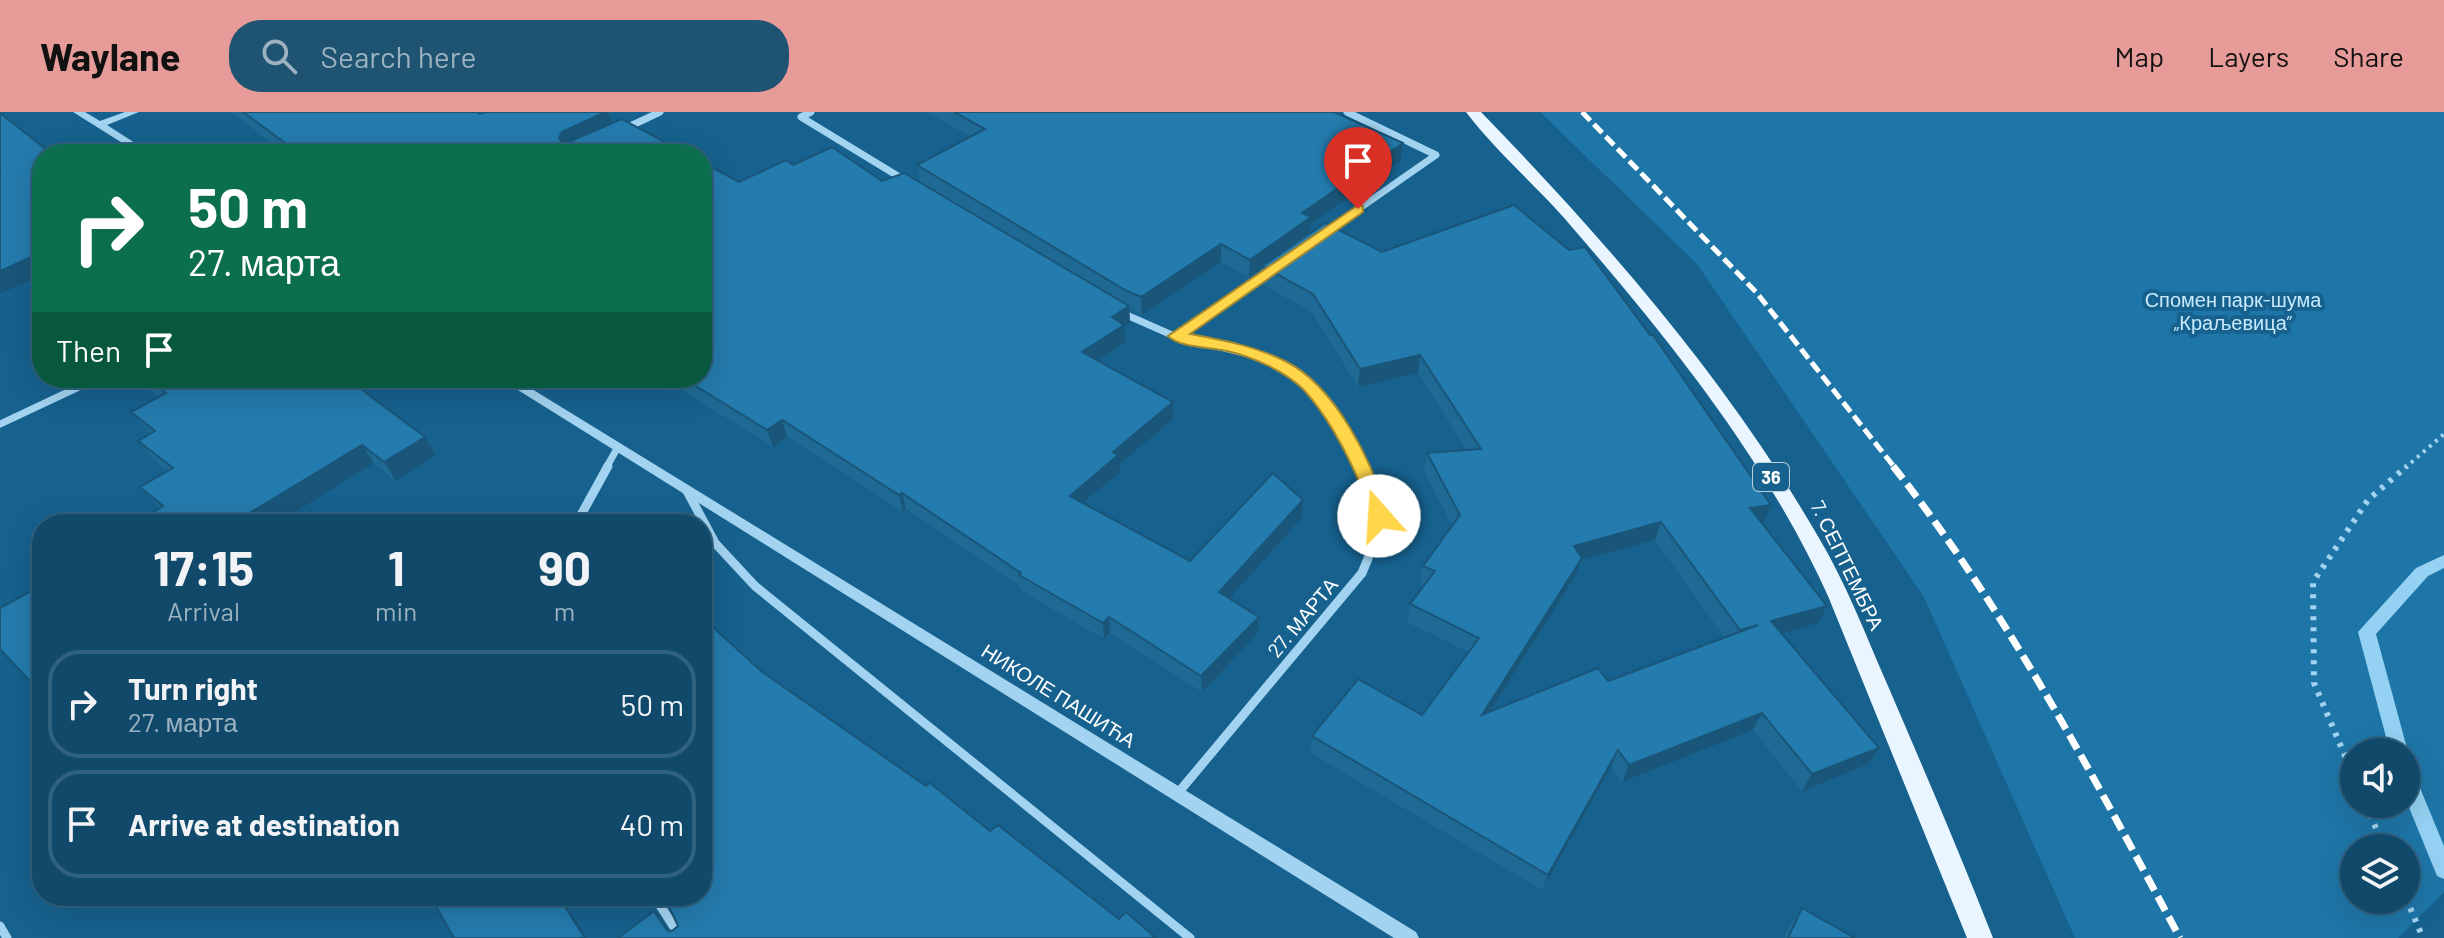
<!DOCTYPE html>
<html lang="en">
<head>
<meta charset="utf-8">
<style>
  body { margin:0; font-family:Barlow,sans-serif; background:#1e5372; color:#f1f3f6; height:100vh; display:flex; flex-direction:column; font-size:30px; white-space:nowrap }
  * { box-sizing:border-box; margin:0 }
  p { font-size:26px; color:#9cb2c1 }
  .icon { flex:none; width:44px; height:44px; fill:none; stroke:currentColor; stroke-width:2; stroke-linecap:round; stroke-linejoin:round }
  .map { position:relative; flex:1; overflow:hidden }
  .side { position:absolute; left:32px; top:402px; width:680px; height:392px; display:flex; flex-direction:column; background:#10496a; border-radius:32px; box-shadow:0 8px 32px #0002,0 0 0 2px #30617e }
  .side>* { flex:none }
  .top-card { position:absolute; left:32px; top:32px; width:680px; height:244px; border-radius:32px; box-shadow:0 8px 32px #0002,0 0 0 2px #30617e; background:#0b6e4f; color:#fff; overflow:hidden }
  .fabs { position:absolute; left:2340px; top:626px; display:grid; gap:16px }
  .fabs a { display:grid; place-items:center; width:80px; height:80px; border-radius:50%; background:#10496a; box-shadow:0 8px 32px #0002,0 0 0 2px #30617e; font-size:40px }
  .pin { position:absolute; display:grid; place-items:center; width:68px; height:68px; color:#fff; margin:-82px -34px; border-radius:50% 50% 50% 0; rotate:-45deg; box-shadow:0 0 8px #0007 }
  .pin .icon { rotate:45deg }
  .me { position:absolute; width:88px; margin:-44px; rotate:341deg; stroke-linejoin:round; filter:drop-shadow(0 0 6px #0008) }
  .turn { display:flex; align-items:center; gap:28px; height:168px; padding:0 24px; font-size:36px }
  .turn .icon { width:104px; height:104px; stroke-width:2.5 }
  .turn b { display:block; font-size:56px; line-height:68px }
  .then { display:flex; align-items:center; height:76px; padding:0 24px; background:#0003; gap:16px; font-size:30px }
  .eta { display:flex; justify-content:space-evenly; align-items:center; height:136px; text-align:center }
  .eta b { font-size:48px; font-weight:700; line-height:56px }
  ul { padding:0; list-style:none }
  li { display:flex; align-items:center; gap:24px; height:108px; margin:0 16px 12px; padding:0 8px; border:4px solid #30617e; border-radius:32px }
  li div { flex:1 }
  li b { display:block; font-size:30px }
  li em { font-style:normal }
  header { display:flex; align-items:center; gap:48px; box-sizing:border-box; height:112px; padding:0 40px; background:#e69b98; color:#111 }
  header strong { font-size:38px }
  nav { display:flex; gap:44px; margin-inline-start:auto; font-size:28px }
  .search { width:560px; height:72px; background:#1e5372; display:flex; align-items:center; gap:20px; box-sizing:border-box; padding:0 28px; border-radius:32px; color:#9cb2c1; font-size:30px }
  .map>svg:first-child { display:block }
</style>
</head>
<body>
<header>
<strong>Waylane</strong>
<div class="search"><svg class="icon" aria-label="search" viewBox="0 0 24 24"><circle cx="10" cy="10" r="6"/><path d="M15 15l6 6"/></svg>Search here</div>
<nav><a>Map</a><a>Layers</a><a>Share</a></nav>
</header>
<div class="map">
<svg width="2444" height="826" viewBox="0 0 2444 826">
  <rect width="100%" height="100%" fill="#16618e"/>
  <path fill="#1e76a8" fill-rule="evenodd" d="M 1540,0 L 2444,0 L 2444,780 L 2398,826 L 2075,826 L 1924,485 L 1697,152 ZM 2354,640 L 2406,640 L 2406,692 L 2354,692 ZM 2354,736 L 2406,736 L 2406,788 L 2354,788 Z"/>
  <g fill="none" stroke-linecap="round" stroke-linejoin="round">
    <g fill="#94d1f2" fill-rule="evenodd">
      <polygon points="2444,443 2444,456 2428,464 2376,522 2408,640 2406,645 2406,640 2390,640 2358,520 2416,456"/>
      <polygon points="2406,657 2413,659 2444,734 2444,767 2437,764 2406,688"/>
    </g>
    <polyline stroke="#a2d3f0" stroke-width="4" stroke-dasharray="3 5" stroke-linecap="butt" points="2405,356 2444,322"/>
    <g stroke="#a2d3f0" stroke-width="6" stroke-dasharray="4 7" stroke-linecap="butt">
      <polyline points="2354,665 2314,571 2313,470 2368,388 2407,354"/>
      <polyline points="2366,692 2384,736"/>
      <polyline points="2406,786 2423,826"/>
    </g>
    <g stroke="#a2d3f0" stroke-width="7">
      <polyline points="811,0 801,5 906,69"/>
      <polyline points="624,17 660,0"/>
      <polyline points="1324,121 1436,43 1347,0"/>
      <polyline points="1122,201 1172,223 1265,246 1296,262 1331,301 1361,356"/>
      <polyline points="1176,224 1270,158"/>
      <polyline points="0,312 98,266"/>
      <polyline points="606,356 618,335"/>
    </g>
    <g stroke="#a2d3f0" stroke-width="9">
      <polyline points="686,377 715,431 755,474 1190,826"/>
      <polyline points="576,412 608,354"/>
      <path d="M 1178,681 L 1362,461 C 1380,422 1379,393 1360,354"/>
      <polyline points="654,784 681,826"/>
      <polyline points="0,814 7,826"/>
    </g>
    <g fill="#a2d3f0" fill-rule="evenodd">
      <polygon points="73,0 85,0 100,9 125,0 139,0 107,13 152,42 140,42"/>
      <polygon points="499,266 514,266 1416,820 1419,826 1394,826"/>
    </g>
    <path fill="#eaf6ff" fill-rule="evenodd" d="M 1466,0 L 1481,0 C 1608,131 1727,268 1819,426 C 1847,473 1866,524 1888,574 C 1924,658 1960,741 1993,826 L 1967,826 L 1828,484 C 1765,345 1664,221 1565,107 C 1533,71 1495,38 1466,0 Z"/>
    <polyline stroke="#fff" stroke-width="5" stroke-dasharray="12 5" stroke-linecap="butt" points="1582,0 1756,180 1895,356"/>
    <path stroke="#fff" stroke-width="7" stroke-dasharray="16 7" stroke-linecap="butt" d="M 1893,354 C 2007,499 2093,664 2180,826"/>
  </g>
  <g fill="#1f6a95" fill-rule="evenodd">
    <polygon points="231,0 477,0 480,2 612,11 687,42 287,42"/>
    <path d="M 927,0 L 1334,0 L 1403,31 L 1401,48 L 1311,112 L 1310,121 L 1763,411 L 1761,411 L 1818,511 L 1781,521 L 1879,636 L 1868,652 L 1802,679 L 1753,618 L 1622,670 L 1611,655 L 1542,778 L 1311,641 L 1312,624 L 1422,603 L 1468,540 L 1407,510 L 1410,492 L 1424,474 L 1420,471 L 1423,454 L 1452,413 L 1424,359 L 1427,341 L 1467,338 L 1418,261 L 1358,275 L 1312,200 L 1262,172 L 1262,156 L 1249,165 L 1221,150 L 1142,203 L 1129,196 L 1130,211 L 1124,215 L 1126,230 L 1097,249 L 1173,290 L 1173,307 L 1119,353 L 1120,360 L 1083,391 L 1190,449 L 1303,388 L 1302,405 L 1229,486 L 1259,505 L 1258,521 L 1202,580 L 1110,521 L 1104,527 L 1022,479 L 1021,475 L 906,397 L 903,400 L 787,324 L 773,335 L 663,266 L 702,266 L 739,70 L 793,53 L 882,69 L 920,70 L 917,53 L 971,25 ZM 1655,428 L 1724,525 L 1608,569 L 1490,600 L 1576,463 L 1581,448 Z"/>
    <polygon points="134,266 346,266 425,325 436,343 396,369 374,351 276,412 134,412 160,396 140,375 168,359 153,347 138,329 150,322 131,300 159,285"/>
    <polygon points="1802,796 1855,826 1784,826 1790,813"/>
  </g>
  <g fill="#195679">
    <polygon points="605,0 608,0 614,15 565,42 559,26 562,20"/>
    <polygon points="1403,31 1401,48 1311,112 1310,123 1262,154 1262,156 1249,165 1250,148 1302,101"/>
    <polygon points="1221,132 1221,150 1142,203 1141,185"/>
    <polygon points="42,140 42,163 0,182 0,159"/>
    <polygon points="1129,194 1130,211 1124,215 1126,230 1084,257 1082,240 1112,205"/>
    <polygon points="1420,243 1418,261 1358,275 1360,257"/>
    <polygon points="1173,290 1173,307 1119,353 1120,360 1072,400 1070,384 1113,340"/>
    <polygon points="782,308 787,324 773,335 767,318"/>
    <polygon points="425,325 436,343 396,369 384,350"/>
    <polygon points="362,333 374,351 276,412 234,412 233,411"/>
    <polygon points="902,381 906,397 903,400 899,383"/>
    <polygon points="1303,388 1302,405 1220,497 1219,480"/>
    <polygon points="1771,393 1763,411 1742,414 1750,396"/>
    <polygon points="1661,410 1655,428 1581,448 1576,463 1477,620 1482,603 1574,434"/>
    <polygon points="1827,494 1818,511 1762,527 1771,509"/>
    <polygon points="1109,505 1110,521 1104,527 1103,511"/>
    <polygon points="1259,505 1258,521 1202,580 1201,564"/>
    <polygon points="1762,601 1753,618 1622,670 1629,653"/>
    <polygon points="1879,636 1868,652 1802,679 1812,662"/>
    <polygon points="1618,638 1611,655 1542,778 1548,763"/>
    <polygon points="558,784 560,784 587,826 585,826"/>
  </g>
  <g fill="#247bad" stroke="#195679" stroke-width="2" fill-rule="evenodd">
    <polygon points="243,0 477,0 480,2 485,0 605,0 562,20 559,26 564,32 622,7 687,42 300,42"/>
    <polygon points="954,0 1334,0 1403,31 1302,101 1311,105 1250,148 1221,132 1141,185 1125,178 917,53 985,17"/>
    <polygon points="0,1 52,42 42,42 42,140 0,159"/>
    <polygon points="832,35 882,69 904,61 1129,194 1112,205 1124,213 1082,240 1173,290 1113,340 1118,343 1070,384 1190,449 1273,361 1303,388 1219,480 1259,505 1201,564 1109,505 1103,511 1019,463 1021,461 902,381 899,383 782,308 767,318 683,266 702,266 702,50 739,70 786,48 793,53"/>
    <path d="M 1514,93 L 1569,138 L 1585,135 L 1650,223 L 1653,223 L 1771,393 L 1750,396 L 1827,494 L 1771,509 L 1879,636 L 1812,662 L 1762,601 L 1629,653 L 1618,638 L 1548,763 L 1312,624 L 1358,567 L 1422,603 L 1479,526 L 1410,492 L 1435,459 L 1423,454 L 1460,403 L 1427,341 L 1481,337 L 1420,243 L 1360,257 L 1313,182 L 1262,154 L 1325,111 L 1382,140 ZM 1661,410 L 1740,518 L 1758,513 L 1608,569 L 1598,556 L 1482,603 L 1582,446 L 1574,434 Z"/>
    <polygon points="145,266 346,266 425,325 384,350 362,333 233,411 234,412 134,412 163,394 140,375 173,356 138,329 155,319 131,300 166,281"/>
    <polygon points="42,473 42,582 0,537 0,496"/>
    <polygon points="702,505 761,559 926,674 930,671 990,719 998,713 1119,807 1126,800 1156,826 618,826 654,799 667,818 672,819 678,814 667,790 675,784 702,784"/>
    <polygon points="430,784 558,784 585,826 454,826"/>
    <polygon points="1802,796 1855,826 1788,826"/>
  </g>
  <path fill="#ffd54a" stroke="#a68a30" stroke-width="2" d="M 1358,93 L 1363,94 L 1363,100 L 1190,222 C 1222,228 1255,234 1285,249 C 1336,274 1373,351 1388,404 L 1379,411 C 1365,406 1367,386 1361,374 C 1347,341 1328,305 1304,278 C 1285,259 1253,245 1227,239 C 1210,235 1180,236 1168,224 Z"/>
  <g text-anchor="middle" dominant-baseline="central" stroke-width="8" stroke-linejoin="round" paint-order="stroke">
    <rect fill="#16618e" stroke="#b9d0dd" stroke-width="2" x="1753" y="351" width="36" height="28" rx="6"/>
    <g font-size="18" font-weight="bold" fill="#fff">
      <text x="1771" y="365">36</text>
    </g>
    <g font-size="20" fill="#c8e9fb" stroke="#16618e">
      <text x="2233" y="187">Спомен парк-шума<tspan x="2233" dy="23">„Краљевица”</tspan></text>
    </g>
    <g font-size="20" fill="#fff" stroke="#16618e">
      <text transform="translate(1848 453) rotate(64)">7. СЕПТЕМБРА</text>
      <text transform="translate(1302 505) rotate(-50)">27. МАРТА</text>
      <text transform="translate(1059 583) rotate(32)">НИКОЛЕ ПАШИЋА</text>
    </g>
  </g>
</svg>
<div class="fabs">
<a><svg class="icon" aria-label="sound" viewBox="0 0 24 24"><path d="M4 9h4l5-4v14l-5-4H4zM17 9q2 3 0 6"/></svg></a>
<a><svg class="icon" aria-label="layers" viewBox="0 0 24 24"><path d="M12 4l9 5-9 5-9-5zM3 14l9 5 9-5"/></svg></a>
</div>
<div class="pin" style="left:1358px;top:97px;background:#d93025"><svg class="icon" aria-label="arrive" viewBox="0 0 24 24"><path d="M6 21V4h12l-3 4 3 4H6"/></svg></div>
<svg class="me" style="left:1379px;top:404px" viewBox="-20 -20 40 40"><circle r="19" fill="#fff"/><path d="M0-13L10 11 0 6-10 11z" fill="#ffd54a"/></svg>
<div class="top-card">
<div class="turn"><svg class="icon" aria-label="right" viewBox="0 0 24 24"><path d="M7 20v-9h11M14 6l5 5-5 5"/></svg><div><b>50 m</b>27. марта</div></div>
<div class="then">Then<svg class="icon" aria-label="arrive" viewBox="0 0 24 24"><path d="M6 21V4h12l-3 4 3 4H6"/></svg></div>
</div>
<section class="side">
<div class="eta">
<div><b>17:15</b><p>Arrival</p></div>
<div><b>1</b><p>min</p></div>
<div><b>90</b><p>m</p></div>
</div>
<ul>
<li><svg class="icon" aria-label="right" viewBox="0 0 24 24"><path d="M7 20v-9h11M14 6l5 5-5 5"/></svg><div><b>Turn right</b><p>27. марта</p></div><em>50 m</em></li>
<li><svg class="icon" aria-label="arrive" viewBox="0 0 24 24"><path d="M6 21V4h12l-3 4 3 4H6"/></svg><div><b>Arrive at destination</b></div><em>40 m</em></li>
</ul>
</section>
</div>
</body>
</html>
